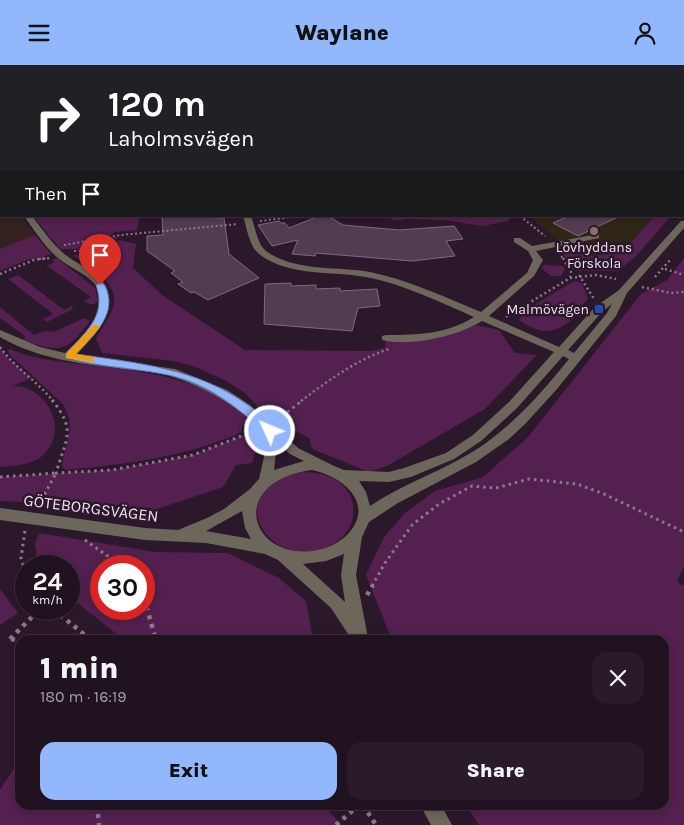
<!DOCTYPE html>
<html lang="en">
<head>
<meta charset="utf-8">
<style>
  body { margin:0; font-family:Karla,sans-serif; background:#291b29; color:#f1f3f6; height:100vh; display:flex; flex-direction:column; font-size:19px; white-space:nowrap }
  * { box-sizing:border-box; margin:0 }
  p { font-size:16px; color:#a29ea5 }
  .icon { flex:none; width:28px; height:28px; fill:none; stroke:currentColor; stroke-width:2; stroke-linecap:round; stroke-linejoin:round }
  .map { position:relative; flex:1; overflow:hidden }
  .panel { position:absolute; left:15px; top:570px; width:654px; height:175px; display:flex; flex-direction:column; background:#211220; border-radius:15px; box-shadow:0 2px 8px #0003,0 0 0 1px #3e323e }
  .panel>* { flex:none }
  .banner { position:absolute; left:0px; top:0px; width:685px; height:152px; box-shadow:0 2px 8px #0003,0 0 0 1px #3e323e; background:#202124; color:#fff; overflow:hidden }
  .speed { position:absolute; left:15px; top:490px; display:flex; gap:10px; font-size:25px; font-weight:700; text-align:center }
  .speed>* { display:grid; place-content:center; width:65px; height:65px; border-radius:50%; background:#211220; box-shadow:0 2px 8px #0003,0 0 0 1px #3e323e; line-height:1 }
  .speed small { font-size:12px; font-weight:400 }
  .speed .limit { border:8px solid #d22; background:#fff; color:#111 }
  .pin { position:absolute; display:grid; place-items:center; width:42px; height:42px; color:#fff; margin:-51px -21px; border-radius:50% 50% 50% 0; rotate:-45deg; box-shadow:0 0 5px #0007 }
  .pin .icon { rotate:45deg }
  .me { position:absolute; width:55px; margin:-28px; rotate:314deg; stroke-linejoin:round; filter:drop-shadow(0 0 4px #0008) }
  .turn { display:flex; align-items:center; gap:18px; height:105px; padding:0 25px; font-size:22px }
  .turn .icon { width:65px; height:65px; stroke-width:2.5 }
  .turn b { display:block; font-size:35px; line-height:42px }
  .then { display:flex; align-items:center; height:48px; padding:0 25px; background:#0003; gap:10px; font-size:19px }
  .round { display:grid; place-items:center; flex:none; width:52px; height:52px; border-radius:15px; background:#291b29 }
  .summary { display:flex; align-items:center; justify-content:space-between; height:85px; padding:0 25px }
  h1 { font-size:30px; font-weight:800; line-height:38px }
  .cta { display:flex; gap:10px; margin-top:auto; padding:10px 25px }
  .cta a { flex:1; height:58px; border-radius:15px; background:#93b7fd; color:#111; font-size:20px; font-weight:800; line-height:58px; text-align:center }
  .cta a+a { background:#291b29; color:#f1f3f6 }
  header { display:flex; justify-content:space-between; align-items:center; height:65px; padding:0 25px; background:#93b7fd; color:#111; font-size:22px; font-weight:800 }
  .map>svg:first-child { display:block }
</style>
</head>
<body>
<header><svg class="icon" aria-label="menu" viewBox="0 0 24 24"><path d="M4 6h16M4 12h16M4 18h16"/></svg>Waylane<svg class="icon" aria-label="person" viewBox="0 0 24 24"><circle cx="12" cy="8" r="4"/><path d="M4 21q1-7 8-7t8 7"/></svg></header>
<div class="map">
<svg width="684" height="760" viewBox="0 0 684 760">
  <rect width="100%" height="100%" fill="#2c182b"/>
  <polygon fill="#352220" points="1,144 1,151 21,151 35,170 0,184"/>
  <polygon fill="#2f2616" points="530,151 655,151 624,185 593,191 566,182"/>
  <g fill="#532050" fill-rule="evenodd">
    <polygon points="40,0 259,0 37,1"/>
    <polygon points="33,151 139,151 137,165 114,167 95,184 60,184"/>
    <polygon points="396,151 512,151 508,156 483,161 443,155 406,154 395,156 390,154"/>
    <polygon points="655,151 671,151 636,191 618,206 580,206 573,203 559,184 566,182 593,191 624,185"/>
    <polygon points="35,170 51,189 38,194 27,195 0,206 0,184"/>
    <path d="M 119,175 L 136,179 L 133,203 L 162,230 L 245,285 L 371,286 L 385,283 L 386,273 L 422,272 L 471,259 L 499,265 L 515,288 L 537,290 L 485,344 L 387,401 L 369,407 L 312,384 L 309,373 L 266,351 L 245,328 L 226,316 L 196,302 L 173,296 L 102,288 L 96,274 C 101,263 112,250 114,239 C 118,217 87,201 73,190 L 99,187 Z"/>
    <polygon points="57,193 95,223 98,237 91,240 84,236 91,232 47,201 55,197 52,195"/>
    <polygon points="684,193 684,501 677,517 684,521 684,760 479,760 466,740 664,740 664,575 392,575 366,510 384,472 406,447 435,426 483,412 528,372 641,229 667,215"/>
    <polygon points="544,200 563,201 565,205 561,211 551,211 541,203"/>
    <polygon points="18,210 64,245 72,241 73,244 47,257 43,254 53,249 8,214"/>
    <path d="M 574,216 L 582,218 L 588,234 L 580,242 L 582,246 C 559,267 546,274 519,255 L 526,245 Z"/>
    <path d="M 0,242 L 34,270 L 44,266 L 54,267 L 84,253 L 90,256 C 66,288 61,288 23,275 L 26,272 L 0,253 Z"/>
    <path d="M 0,282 L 7,292 L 32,313 L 12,321 C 47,319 72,367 41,392 C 30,400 13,401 0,402 Z"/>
    <path d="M 10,284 C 33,294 56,296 80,299 C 129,305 177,308 220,333 C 233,340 244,347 252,359 L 242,361 L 242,367 C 186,392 127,399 66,405 L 62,402 C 65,376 77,366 63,339 L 9,289 L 8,285 Z"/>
    <polygon points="254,366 257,381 252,398 236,400 223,422 130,453 40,438 0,436 0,412 112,405 146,399 193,390"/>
    <path d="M 302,407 C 311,407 319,408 328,411 C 355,421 362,452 342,472 C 287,526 205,428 302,407 Z"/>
    <path d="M 39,468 L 155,487 L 228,488 L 279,513 L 306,536 L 313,575 L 124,575 L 69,531 L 69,501 L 38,501 L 35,479 ZM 101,501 L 144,501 L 144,544 L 101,544 Z"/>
    <polygon points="0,524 18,548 0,560"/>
    <polygon points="20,694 20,740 324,740 341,760 0,760 0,725"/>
  </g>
  <g fill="#533c51" stroke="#82697f">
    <polygon points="162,151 224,153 229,189 259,213 208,235 194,227 191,228 178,219 183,217 171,208 175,206 147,186 147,171 163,170"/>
    <polygon points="319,151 328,151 343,160 399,165 454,161 463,174 446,176 455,191 412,196 316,188 315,191 292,189 298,175 272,181 258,160 279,156 281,158 285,158 289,163"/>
    <polygon points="569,151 620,151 578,171 553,158"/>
    <polygon points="291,218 291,221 316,220 316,224 340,223 340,226 377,224 380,241 358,243 352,266 264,259 265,219"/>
  </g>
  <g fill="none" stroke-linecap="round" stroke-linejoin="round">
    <polyline stroke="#8b7989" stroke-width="1" stroke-dasharray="1 2" stroke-linecap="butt" points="37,1 40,0"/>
    <g stroke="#8b7989" stroke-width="2" stroke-dasharray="2 2.5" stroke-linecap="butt">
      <polyline points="520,151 545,171"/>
      <polyline points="260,156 299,151"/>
      <polyline points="64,180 121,170 238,159"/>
      <polyline points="74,186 98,185 116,173"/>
      <polyline points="559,187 563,194"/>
      <polyline points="39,194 49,193"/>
    </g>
    <g stroke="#8b7989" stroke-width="2.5" stroke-dasharray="2 3" stroke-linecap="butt">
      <polyline points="563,193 571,207 570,212"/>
      <polyline points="665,204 684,210"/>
      <polyline points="0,209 34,195 49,193"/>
      <polyline points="579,210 594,234"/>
      <polyline points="655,212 670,195"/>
      <polyline points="642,222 671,228 684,227"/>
      <polyline points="506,252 570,213 596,210 616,214"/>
      <path d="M 0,282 C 15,303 37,316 53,336"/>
      <path d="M 301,336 C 329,315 356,295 389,284"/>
    </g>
    <g stroke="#8b7989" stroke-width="3" stroke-dasharray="2.5 4" stroke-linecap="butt">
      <path d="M 52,335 C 77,366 66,373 56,408 L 112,405 L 193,390 L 254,366"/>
      <polyline points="277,355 303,335"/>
      <polyline points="0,412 56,408 40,438"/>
      <polyline points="25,466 21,493 26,510"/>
      <polyline points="85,475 122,501"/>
      <polyline points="372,521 385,498 412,460 439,439 472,421 496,423 529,414 577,419 604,429 684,467"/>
    </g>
    <g stroke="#8b7989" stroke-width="4.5" stroke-dasharray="4 5" stroke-linecap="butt">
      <polyline points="367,530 373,520"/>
      <polyline points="144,533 156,575"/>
      <polyline points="53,544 91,575"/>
      <polyline points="10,574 40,544"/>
      <polyline points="11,574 20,576"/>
      <polyline points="97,740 99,760"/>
      <polyline points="363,740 376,760"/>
      <polyline points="336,760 359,740"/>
    </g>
    <g fill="#6d675b" fill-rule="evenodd">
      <polygon points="432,0 439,0 440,1 433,1"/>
      <polygon points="636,0 643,0 644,1 637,1"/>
      <rect x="0" y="123" width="1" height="5"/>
      <path d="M 24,151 L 32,151 C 42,164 51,177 62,187 C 73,197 87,202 98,211 C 126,237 95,271 76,290 L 175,304 L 227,325 L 250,340 L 298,383 L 334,401 L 344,405 L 389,407 L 404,403 L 446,388 L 473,370 L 509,337 L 554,287 L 482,256 C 458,271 411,282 382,275 L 382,271 L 386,270 C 417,270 447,269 474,252 C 440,237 407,221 371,213 C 335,205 290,213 259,189 C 249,181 247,163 243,151 L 251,151 C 255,161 257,179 266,186 C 295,207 336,201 370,207 C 409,215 444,232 481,247 L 527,208 L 533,195 L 528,186 L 514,177 L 514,173 L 520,173 L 532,181 L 599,169 L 599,173 L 536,186 L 543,195 L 534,211 L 489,251 L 559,282 L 595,242 L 619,225 L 681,156 L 684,156 L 684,163 L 627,228 L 616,251 L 557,324 L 526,358 L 509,374 L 476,397 L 398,438 L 369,457 L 362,472 L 356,510 L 368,573 L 367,575 L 352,575 L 331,543 L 278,495 L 265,489 L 206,478 L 145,475 L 0,455 L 0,443 L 145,463 L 178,465 L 207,453 L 224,444 L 250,424 L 259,414 L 264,392 L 264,366 C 236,341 206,322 170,311 C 156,306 139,306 124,304 C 82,299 38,294 0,272 L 0,265 L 40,282 L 65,288 C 81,273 116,240 93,217 C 83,207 69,202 58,193 C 45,182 34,165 24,151 ZM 612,239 L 607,248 L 574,288 L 568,285 L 603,246 ZM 563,291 L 569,294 C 540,330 509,365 469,389 C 437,408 401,420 370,441 L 366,427 L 359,416 L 389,417 L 411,412 L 454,394 L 481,376 L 517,343 ZM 277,378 L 290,389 L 304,396 L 274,405 ZM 312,405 C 342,411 376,438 348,469 C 340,477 329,483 318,485 C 251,499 224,417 312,405 ZM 242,446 L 245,463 L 251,474 L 206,466 ZM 344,489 L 341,510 L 345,537 L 303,499 L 326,496 Z"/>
      <polygon points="420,740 441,740 452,760 431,760"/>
    </g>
  </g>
  <path fill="#93b7fd" stroke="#6077a4" d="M 100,217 C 105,219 105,221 107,226 C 116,251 92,272 76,289 C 137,298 197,303 248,340 C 258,346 266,356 274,364 L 274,369 L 266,369 C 239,343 207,318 168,310 C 135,303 99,302 66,293 L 66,289 C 85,267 107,252 96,220 Z"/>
  <polygon fill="#f59e0b" points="95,259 100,262 76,289 94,292 94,297 66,293 66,289"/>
  <circle fill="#8d6e63" stroke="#2c182b" stroke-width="2" cx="594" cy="166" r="5"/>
  <rect fill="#1a4fb4" stroke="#2c182b" stroke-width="2" x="594" y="239" width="10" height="10" rx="2.5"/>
  <g text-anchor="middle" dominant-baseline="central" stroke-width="5" stroke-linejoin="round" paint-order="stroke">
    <g font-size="14" fill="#efe0ed" stroke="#2c182b">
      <text x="594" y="182">Lövhyddans<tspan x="594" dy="16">Förskola</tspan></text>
      <text x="589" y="244" text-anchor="end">Malmövägen</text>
    </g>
    <g font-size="16" fill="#efe0ed" stroke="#2c182b">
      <text transform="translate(91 443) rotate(7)">GÖTEBORGSVÄGEN</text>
    </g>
  </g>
</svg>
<div class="speed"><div>24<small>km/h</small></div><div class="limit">30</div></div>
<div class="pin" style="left:100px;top:220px;background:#d93025"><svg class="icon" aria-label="arrive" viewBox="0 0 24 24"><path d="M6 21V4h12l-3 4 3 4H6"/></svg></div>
<svg class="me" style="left:270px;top:366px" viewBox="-20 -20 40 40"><circle r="17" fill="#93b7fd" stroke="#fff" stroke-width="3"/><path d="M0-11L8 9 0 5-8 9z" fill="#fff"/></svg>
<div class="banner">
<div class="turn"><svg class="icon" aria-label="right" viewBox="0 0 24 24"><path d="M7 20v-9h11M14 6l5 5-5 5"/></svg><div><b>120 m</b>Laholmsvägen</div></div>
<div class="then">Then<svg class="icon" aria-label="arrive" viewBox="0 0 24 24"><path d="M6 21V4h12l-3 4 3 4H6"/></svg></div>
</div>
<section class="panel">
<div class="summary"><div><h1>1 min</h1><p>180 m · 16:19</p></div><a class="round"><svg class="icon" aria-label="close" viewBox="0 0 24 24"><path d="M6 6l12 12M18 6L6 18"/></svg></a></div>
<div class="cta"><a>Exit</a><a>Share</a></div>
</section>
</div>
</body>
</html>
